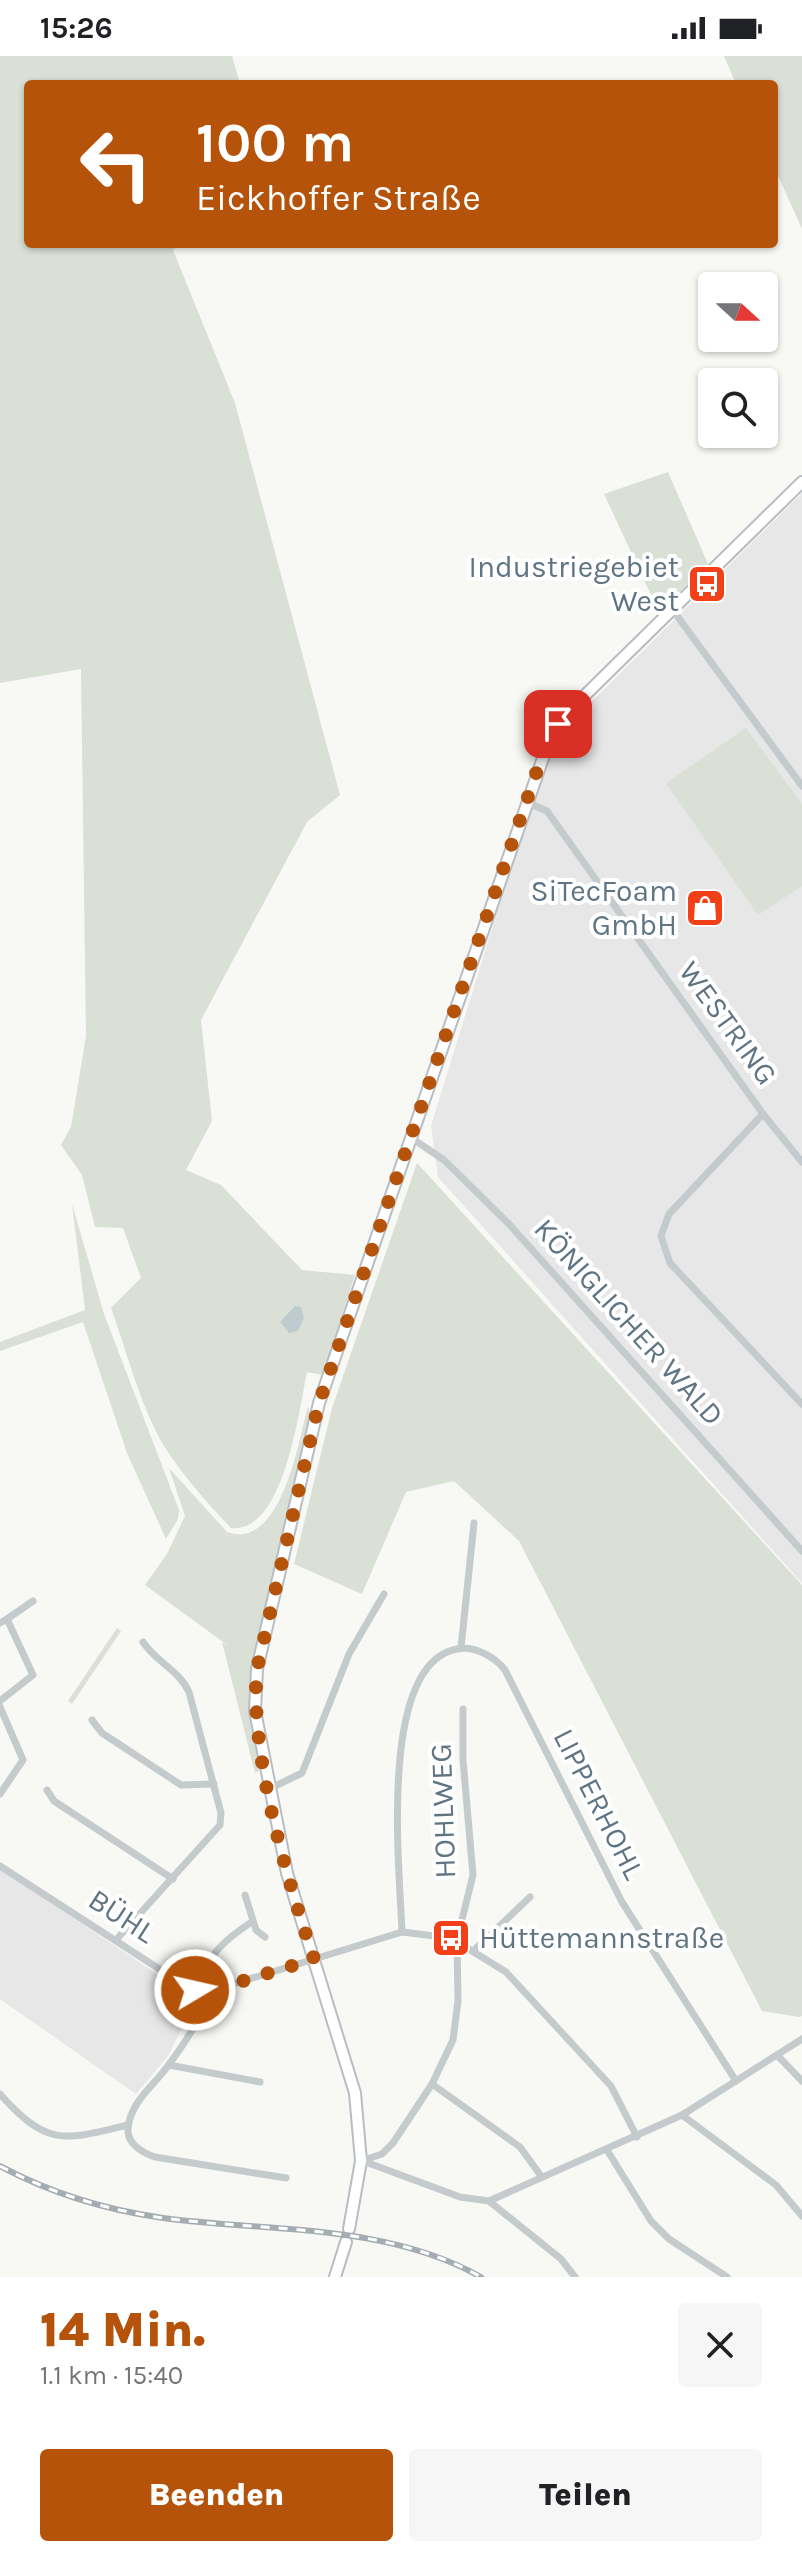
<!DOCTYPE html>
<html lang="de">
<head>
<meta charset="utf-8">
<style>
  body { margin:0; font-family:Karla,sans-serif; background:#f6f6f6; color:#202124; height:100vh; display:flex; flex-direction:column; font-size:30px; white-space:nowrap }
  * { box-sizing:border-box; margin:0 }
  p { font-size:26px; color:#757577 }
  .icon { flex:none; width:44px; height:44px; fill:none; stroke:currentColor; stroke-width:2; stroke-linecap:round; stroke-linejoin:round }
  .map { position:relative; height:2221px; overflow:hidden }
  .drawer { display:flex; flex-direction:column; background:#fff; flex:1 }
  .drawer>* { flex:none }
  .banner { position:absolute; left:24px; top:24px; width:754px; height:168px; border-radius:8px; box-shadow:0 2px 6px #0004; background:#b45309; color:#fff; overflow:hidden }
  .needle { width:52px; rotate:111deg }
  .buttons { position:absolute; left:698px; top:216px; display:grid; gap:16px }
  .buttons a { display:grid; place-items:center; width:80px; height:80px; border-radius:8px; background:#fff; box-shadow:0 2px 6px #0004; font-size:40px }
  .pin { position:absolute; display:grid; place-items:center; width:68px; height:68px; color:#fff; margin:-34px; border-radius:16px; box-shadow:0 4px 12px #0006 }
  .me { position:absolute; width:88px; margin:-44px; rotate:81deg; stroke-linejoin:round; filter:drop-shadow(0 0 6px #0008) }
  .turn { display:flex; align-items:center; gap:28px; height:168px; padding:0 40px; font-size:36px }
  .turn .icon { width:104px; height:104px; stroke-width:2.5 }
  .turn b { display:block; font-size:56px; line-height:68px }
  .round { display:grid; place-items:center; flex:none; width:84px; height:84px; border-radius:8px; background:#f6f6f6 }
  .head { display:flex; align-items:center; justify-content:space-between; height:136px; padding:0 40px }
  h1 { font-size:48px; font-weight:800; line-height:60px; color:#b45309 }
  .button { display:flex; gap:16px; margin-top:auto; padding:16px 40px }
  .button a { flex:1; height:92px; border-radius:8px; background:#b45309; color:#fff; font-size:32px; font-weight:800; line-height:92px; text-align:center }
  .button a+a { background:#f6f6f6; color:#202124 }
  .status { display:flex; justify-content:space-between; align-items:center; height:56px; padding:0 40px; background:#fff; direction:ltr }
  .status svg { height:22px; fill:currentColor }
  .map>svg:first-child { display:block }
</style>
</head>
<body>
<div class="status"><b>15:26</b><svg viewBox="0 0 49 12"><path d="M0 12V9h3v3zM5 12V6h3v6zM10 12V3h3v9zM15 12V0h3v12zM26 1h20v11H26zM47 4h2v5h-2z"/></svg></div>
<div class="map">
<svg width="802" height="2221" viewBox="0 0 802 2221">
  <rect width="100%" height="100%" fill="#f8f8f5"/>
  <g fill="#e6e7e6">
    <polygon points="802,437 802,1527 438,1121 431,1070 516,795 554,683"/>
    <polygon points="0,1813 196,1944 168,2000 136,2038 0,1943"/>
  </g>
  <g fill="#dae0d5">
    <path d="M 0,0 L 232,0 L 240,28 L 28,28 L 28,188 L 182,188 L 173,194 L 235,347 L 340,739 L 307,766 L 201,964 L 212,1065 L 186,1114 L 221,1129 L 302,1214 L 355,1219 L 323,1319 L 307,1316 C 299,1354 284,1478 231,1472 C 209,1449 185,1422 168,1396 C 142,1357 127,1296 111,1252 L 141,1222 L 123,1172 L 95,1171 L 82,1119 L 61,1089 L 71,1071 L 86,980 L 81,613 L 0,627 Z"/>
    <polygon points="724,0 802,0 802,173 774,111 774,28 736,28"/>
    <polygon points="668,416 708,508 659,556 604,438"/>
    <polygon points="746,672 802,748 802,830 758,859 666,727"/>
    <polygon points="417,1107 802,1529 802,1960 799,1961 762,1955 519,1485 454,1425 406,1436 362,1538 294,1508 332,1352"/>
    <polygon points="72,1148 104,1258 179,1454 178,1463 166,1483 127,1397 83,1266 0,1295 0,1286 85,1254"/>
    <path d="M 308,1350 L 311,1361 L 251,1616 L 251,1657 L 260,1714 L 255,1717 L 222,1586 L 230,1591 L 145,1529 L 167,1498 L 185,1460 L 169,1412 L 227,1476 C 281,1495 298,1387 308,1350 Z"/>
    <polygon points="117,1572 121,1575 72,1648 68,1645"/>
  </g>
  <polygon fill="#becbcf" points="295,1250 301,1251 304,1262 298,1275 289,1277 280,1266"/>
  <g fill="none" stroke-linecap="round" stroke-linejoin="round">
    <g stroke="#b7bdc2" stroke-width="14">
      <g id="secondary">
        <polyline points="349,2173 361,2105 355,2037 287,1817 255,1655 257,1613 319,1347 551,679 571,653 802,426"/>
        <polyline points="335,2221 346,2186"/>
      </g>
    </g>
    <g stroke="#c5cacd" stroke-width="7">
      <polyline points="672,553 802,730"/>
      <polyline points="526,746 547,755 763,1058 802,1106"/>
      <polyline points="763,1058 669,1158 661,1180 670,1207 802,1348"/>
      <polyline points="410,1081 444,1104 509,1168 802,1495"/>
      <polyline points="7,1563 33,1545"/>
      <polyline points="0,1567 7,1563 33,1619 0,1645"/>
      <polyline points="461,1592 474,1467"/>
      <polyline points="0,1651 23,1704 0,1738"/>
      <polyline points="92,1664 102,1677 181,1729 214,1728"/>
      <polyline points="269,1733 302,1717 349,1598 384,1538"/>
      <polyline points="47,1734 54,1745 173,1823"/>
      <polyline points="0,1810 164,1916 195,1934 207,1936 402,1876 451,1882 506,1916 611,2030 637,2081"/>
      <polyline points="245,1839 256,1874 265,1881"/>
      <path d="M 253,1865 C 237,1876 218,1889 209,1906 C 204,1917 208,1926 206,1936 C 204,1960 184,1988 170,2007 C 156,2028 130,2045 128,2073 C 127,2088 143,2097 155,2101 L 286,2122"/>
      <path d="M 402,1876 C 400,1816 377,1608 457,1593 C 474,1589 495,1601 505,1614 L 622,1846 L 736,2025"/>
      <path d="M 116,1884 L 220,1769 L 221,1757 L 189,1636 C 179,1614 156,1606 143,1586"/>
      <polyline points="473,1895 530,1841"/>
      <polyline points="777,1999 802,2025"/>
      <polyline points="169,2009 260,2026"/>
      <polyline points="432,2028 520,2091 541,2120"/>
      <path d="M 0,2038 C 48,2092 65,2084 128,2069"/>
      <polyline points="682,2059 776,2129 802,2160"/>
      <polyline points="607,2094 651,2165 669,2183 727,2221"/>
      <polyline points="361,2105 382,2098 393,2087 432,2028 453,1984 458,1945 457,1884 473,1819 463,1704 463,1653"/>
      <polyline points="363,2105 460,2141 489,2145 682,2059 802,1983"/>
      <polyline points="489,2145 561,2203 575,2221"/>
    </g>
    <use href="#secondary" stroke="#fff" stroke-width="10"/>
    <g stroke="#a5adb2" stroke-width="6">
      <path id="rail" d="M 0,2110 C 50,2137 107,2154 163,2162 C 269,2176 385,2167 481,2221"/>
    </g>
    <use href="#rail" stroke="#fff" stroke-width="3" stroke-dasharray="9" stroke-linecap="butt"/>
  </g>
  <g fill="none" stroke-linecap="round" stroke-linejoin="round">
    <path stroke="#b45309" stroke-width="14" stroke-dasharray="0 25.2" d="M 195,1934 L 207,1936 L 314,1903 C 287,1823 249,1696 257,1613 L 319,1347 L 541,703 L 558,668"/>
  </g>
  <defs>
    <g id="bus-square" transform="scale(2)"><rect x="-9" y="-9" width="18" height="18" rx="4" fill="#f44019" stroke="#fff"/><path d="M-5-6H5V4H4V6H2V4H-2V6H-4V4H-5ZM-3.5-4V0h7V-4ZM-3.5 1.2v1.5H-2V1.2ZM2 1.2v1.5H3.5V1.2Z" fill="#fff"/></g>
    <g id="shop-square" transform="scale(2)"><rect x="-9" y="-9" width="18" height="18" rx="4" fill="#f44019" stroke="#fff"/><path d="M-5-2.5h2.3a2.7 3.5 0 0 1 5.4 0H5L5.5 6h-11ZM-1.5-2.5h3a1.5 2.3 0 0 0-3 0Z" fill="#fff"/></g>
  </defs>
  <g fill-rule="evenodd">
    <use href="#bus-square" x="707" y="528"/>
    <use href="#shop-square" x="705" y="852"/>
    <use href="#bus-square" x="451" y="1882"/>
  </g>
  <g text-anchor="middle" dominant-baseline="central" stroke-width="8" stroke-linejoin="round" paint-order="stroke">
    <g font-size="30" fill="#607583" stroke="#fff" text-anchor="end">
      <text x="679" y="511">Industriegebiet<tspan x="679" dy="34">West</tspan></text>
      <text x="677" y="835">SiTecFoam<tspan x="677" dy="34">GmbH</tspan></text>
      <text x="479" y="1882" text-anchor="start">Hüttemannstraße</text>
    </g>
    <g font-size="30" fill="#607583" stroke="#fff">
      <text transform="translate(728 967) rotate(54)">WESTRING</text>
      <text transform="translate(629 1266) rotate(48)">KÖNIGLICHER WALD</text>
      <text transform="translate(599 1748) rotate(63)">LIPPERHOHL</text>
      <text transform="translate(443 1755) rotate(-92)">HOHLWEG</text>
      <text transform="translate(122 1860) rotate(33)">BÜHL</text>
    </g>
  </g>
</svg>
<div class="buttons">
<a><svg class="needle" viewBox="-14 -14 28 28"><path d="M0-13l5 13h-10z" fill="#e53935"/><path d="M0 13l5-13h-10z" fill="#757577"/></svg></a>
<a><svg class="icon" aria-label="search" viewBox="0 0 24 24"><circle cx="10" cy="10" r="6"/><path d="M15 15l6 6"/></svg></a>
</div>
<div class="pin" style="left:558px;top:668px;background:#d93025"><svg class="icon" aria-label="arrive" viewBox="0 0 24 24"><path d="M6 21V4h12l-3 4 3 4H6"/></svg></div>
<svg class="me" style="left:195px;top:1934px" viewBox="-20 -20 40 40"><circle r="17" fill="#b45309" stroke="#fff" stroke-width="3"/><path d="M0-11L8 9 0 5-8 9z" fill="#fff"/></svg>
<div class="banner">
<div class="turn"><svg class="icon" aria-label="left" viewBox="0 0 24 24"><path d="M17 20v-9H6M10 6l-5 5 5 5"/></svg><div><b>100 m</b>Eickhoffer Straße</div></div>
</div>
</div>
<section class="drawer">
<div class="head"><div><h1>14 Min.</h1><p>1.1 km · 15:40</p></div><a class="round"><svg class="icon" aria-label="close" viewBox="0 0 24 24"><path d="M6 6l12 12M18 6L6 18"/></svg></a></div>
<div class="button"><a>Beenden</a><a>Teilen</a></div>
</section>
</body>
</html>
